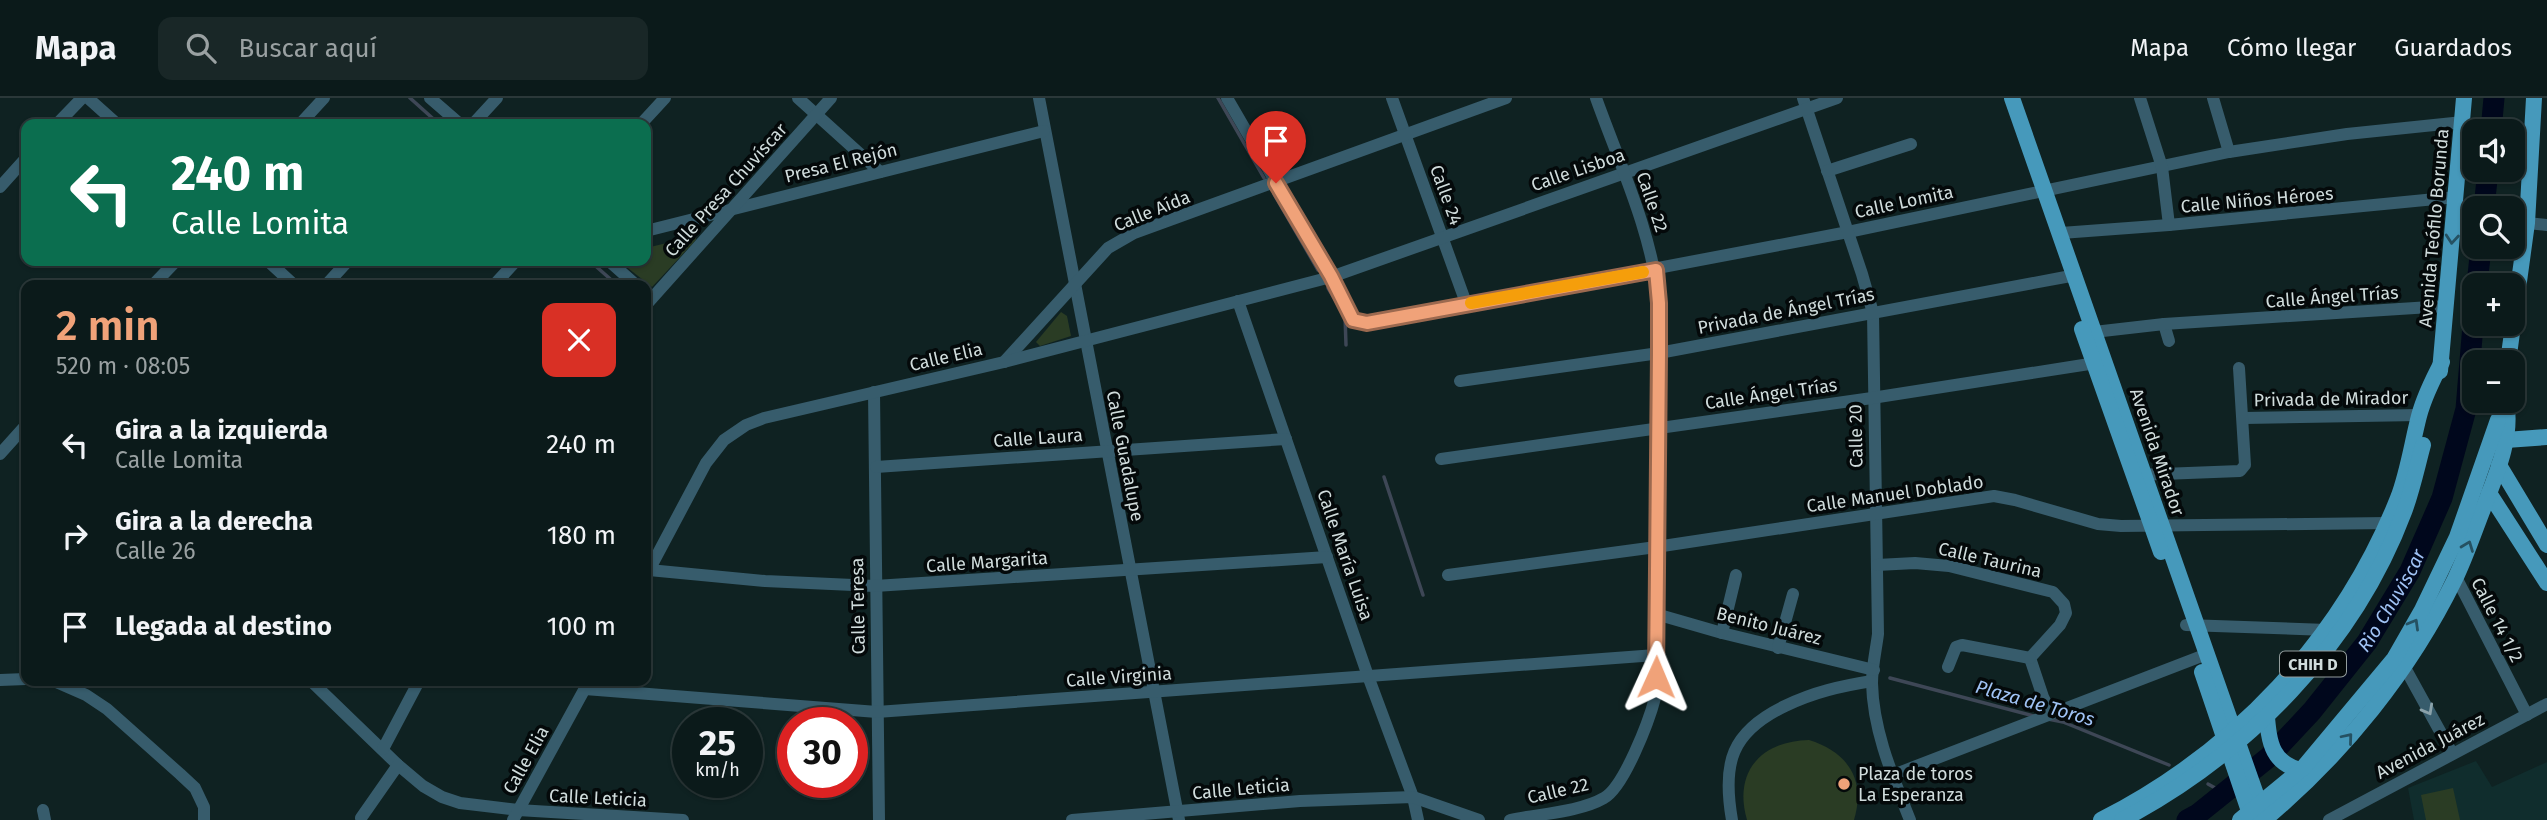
<!DOCTYPE html>
<html lang="es">
<head>
<meta charset="utf-8">
<style>
  body { margin:0; font-family:"Fira Sans",sans-serif; background:#192727; color:#f1f3f6; height:100vh; display:flex; flex-direction:column; font-size:26px; white-space:nowrap }
  * { box-sizing:border-box; margin:0 }
  p { font-size:23px; color:#9aa1a2 }
  .icon { flex:none; width:38px; height:38px; fill:none; stroke:currentColor; stroke-width:2; stroke-linecap:round; stroke-linejoin:round }
  .map { position:relative; flex:1; overflow:hidden }
  .side { position:absolute; left:21px; top:182px; width:630px; height:406px; display:flex; flex-direction:column; background:#0b1a1a; border-radius:14px; box-shadow:0 2px 5px #0004,0 0 0 2px #2b3839 }
  .side>* { flex:none }
  .guide { position:absolute; left:21px; top:21px; width:630px; height:147px; border-radius:14px; box-shadow:0 2px 5px #0004,0 0 0 2px #2b3839; background:#0b6e4f; color:#fff; overflow:hidden }
  .buttons { position:absolute; left:2462px; top:21px; display:grid; gap:14px }
  .buttons a { display:grid; place-items:center; width:63px; height:63px; border-radius:14px; background:#0b1a1a; box-shadow:0 2px 5px #0004,0 0 0 2px #2b3839; font-size:35px }
  .speed { position:absolute; left:672px; top:609px; display:flex; gap:14px; font-size:35px; font-weight:700; text-align:center }
  .speed>* { display:grid; place-content:center; width:91px; height:91px; border-radius:50%; background:#0b1a1a; box-shadow:0 2px 5px #0004,0 0 0 2px #2b3839; line-height:1 }
  .speed small { font-size:18px; font-weight:400 }
  .speed .limit { border:10px solid #d22; background:#fff; color:#111 }
  .pin { position:absolute; display:grid; place-items:center; width:60px; height:60px; color:#fff; margin:-72px -30px; border-radius:50% 50% 50% 0; rotate:-45deg; box-shadow:0 0 7px #0007 }
  .pin .icon { rotate:45deg }
  .me { position:absolute; width:77px; margin:-38px; rotate:1deg; stroke-linejoin:round; filter:drop-shadow(0 0 5px #0008) }
  .turn { display:flex; align-items:center; gap:24px; height:147px; padding:0 35px; font-size:32px }
  .turn .icon { width:91px; height:91px; stroke-width:2.5 }
  .turn b { display:block; font-size:49px; line-height:60px }
  .round { display:grid; place-items:center; flex:none; width:74px; height:74px; border-radius:14px; background:#192727 }
  .head { display:flex; align-items:center; justify-content:space-between; height:119px; padding:0 35px }
  h1 { font-size:42px; font-weight:600; line-height:52px; color:#f0a279 }
  ul { padding:0; list-style:none }
  li { display:flex; align-items:center; gap:21px; height:91px; padding:0 35px }
  li div { flex:1 }
  li b { display:block; font-size:26px }
  li em { font-style:normal }
  header { display:flex; align-items:center; gap:42px; box-sizing:border-box; height:98px; padding:0 35px; background:#0b1a1a; border-bottom:2px solid #2b3839 }
  header strong { font-size:33px }
  nav { display:flex; gap:38px; margin-inline-start:auto; font-size:24px }
  .search { width:490px; height:63px; background:#192727; display:flex; align-items:center; gap:18px; box-sizing:border-box; padding:0 24px; border-radius:14px; color:#9aa1a2; font-size:26px }
  .map>svg:first-child { display:block }
</style>
</head>
<body>
<header>
<strong>Mapa</strong>
<div class="search"><svg class="icon" aria-label="search" viewBox="0 0 24 24"><circle cx="10" cy="10" r="6"/><path d="M15 15l6 6"/></svg>Buscar aquí</div>
<nav><a>Mapa</a><a>Cómo llegar</a><a>Guardados</a></nav>
</header>
<div class="map">
<svg width="2547" height="722" viewBox="0 0 2547 722">
  <rect width="100%" height="100%" fill="#0f2222"/>
  <polygon fill="#102d2d" points="2476,663 2492,689 2547,664 2547,722 2414,722 2408,690"/>
  <g fill="#2a3c24">
    <polygon points="696,138 696,142 652,189 619,163 646,163 646,150"/>
    <polygon points="1061,214 1067,218 1071,238 1040,248 1036,244"/>
    <path d="M 1809,642 C 1848,654 1866,682 1854,722 L 1747,722 C 1733,674 1761,643 1809,642 Z"/>
    <polygon points="2453,690 2460,722 2426,722 2421,697"/>
  </g>
  <g fill="none" stroke-linecap="round" stroke-linejoin="round">
    <g stroke="#3e4756" stroke-width="3.5">
      <polyline points="410,0 439,26"/>
      <polyline points="1218,0 1264,80"/>
      <polyline points="1274,96 1318,172"/>
      <polyline points="590,163 617,187"/>
      <polyline points="1328,190 1345,218 1346,247"/>
      <polyline points="1384,379 1423,497"/>
      <polyline points="1890,580 2034,618"/>
      <polyline points="2048,621 2063,624 2169,667"/>
      <polyline points="2208,686 2224,695"/>
    </g>
    <g stroke="#00071c" stroke-width="21">
      <polyline points="2491,33 2494,0"/>
      <polyline points="2484,110 2488,72"/>
      <polyline points="2477,187 2481,149"/>
      <path id="s1" d="M 2187,722 L 2198,716 L 2269,659 L 2312,613 L 2367,544 L 2410,473 L 2442,400 L 2466,311 L 2474,215"/>
    </g>
    <g stroke="#375c6c" stroke-width="12">
      <polyline points="88,0 117,26"/>
      <polyline points="430,0 460,26"/>
      <polyline points="798,0 880,74"/>
      <polyline points="1039,0 1179,722"/>
      <polyline points="1227,0 1331,179 1353,221 1367,225 1848,134 2229,54 2347,36 2463,24"/>
      <polyline points="1392,0 1466,205"/>
      <path d="M 1803,0 L 1862,176 L 1873,215 L 1878,536 C 1876,552 1872,569 1872,585 C 1873,633 1893,679 1910,722"/>
      <polyline points="2140,0 2162,69 2169,127"/>
      <polyline points="2213,0 2229,54"/>
      <polyline points="57,26 82,0"/>
      <polyline points="300,26 324,0"/>
      <polyline points="473,26 497,0"/>
      <polyline points="641,26 665,0"/>
      <polyline points="1827,73 1911,46"/>
      <polyline points="0,89 26,60"/>
      <polyline points="2527,125 2547,127"/>
      <polyline points="646,133 1044,33"/>
      <polyline points="2061,135 2169,127 2456,99"/>
      <polyline points="268,163 294,187"/>
      <polyline points="609,163 636,187"/>
      <polyline points="153,187 176,163"/>
      <polyline points="326,187 348,163"/>
      <polyline points="494,187 516,163"/>
      <polyline points="1238,203 1368,578 1413,699 1418,722"/>
      <polyline points="646,207 831,0"/>
      <polyline points="2164,226 2169,243"/>
      <polyline points="2094,234 2164,226 2446,208"/>
      <polyline points="1004,264 1108,150 1134,135 1506,0"/>
      <polyline points="1460,283 1659,255 2076,177"/>
      <polyline points="874,294 879,722"/>
      <polyline points="2244,320 2419,317"/>
      <polyline points="0,356 26,327"/>
      <polyline points="1441,361 1872,300 2102,264"/>
      <polyline points="876,369 1286,341"/>
      <polyline points="2136,377 2240,373 2245,367 2239,270"/>
      <polyline points="1877,467 1915,465 1949,468 2053,494 2064,506 2066,515 2060,527 2030,560 2043,599 2051,615"/>
      <polyline points="649,472 765,483 875,488 1327,459"/>
      <polyline points="1448,477 1656,449 1994,398 2015,402 2098,426 2121,428 2388,425"/>
      <polyline points="646,478 706,365 724,342 746,327 764,320 1004,264 1331,179 1837,0"/>
      <polyline points="2456,479 2527,617"/>
      <polyline points="1656,516 1722,535 1874,572"/>
      <polyline points="2186,527 2327,532"/>
      <polyline points="1722,535 1736,477"/>
      <polyline points="1778,550 1793,496"/>
      <polyline points="2404,568 2452,655"/>
      <polyline points="1948,569 1956,549 1962,547 2030,560"/>
      <polyline points="0,582 26,581"/>
      <polyline points="54,583 86,597 107,611 180,676 195,690 204,709 204,722"/>
      <polyline points="311,583 398,667 423,688 442,699 460,705 518,712 683,722"/>
      <polyline points="585,591 877,614 1656,557"/>
      <polyline points="383,651 419,583"/>
      <polyline points="1893,677 2207,556"/>
      <polyline points="43,712 45,722"/>
      <polyline points="361,720 398,667"/>
      <polyline points="513,722 589,583"/>
      <polyline points="1072,722 1300,703 1413,699 1479,722"/>
      <path d="M 1510,722 C 1538,716 1580,714 1604,700 C 1624,689 1649,623 1655,600 L 1659,205 C 1652,134 1620,67 1596,0"/>
      <path d="M 1732,722 C 1722,665 1731,634 1785,608 C 1814,594 1841,588 1872,583"/>
      <polyline points="2329,722 2547,606"/>
    </g>
    <g stroke="#4699bb" stroke-width="16">
      <polyline points="2012,0 2265,722"/>
      <polyline points="2082,231 2161,454"/>
      <polyline points="2508,264 2527,125 2534,0"/>
      <polyline points="2440,273 2464,0"/>
      <polyline points="2506,342 2547,339"/>
      <polyline points="2499,367 2547,447"/>
      <polyline points="2489,395 2547,485"/>
      <polyline points="2202,574 2252,722"/>
      <path d="M 2266,608 C 2269,643 2269,668 2309,674"/>
      <path d="M 2101,722 C 2235,654 2342,541 2398,400 C 2408,374 2412,345 2419,318 C 2424,299 2433,281 2442,264"/>
      <path d="M 2264,722 C 2343,656 2410,573 2455,481 C 2466,458 2474,434 2483,411 C 2496,377 2513,340 2506,303"/>
    </g>
    <g stroke="#4699bb" stroke-width="16">
      <path d="M 2122,722 C 2247,656 2354,547 2404,414 C 2412,393 2417,369 2423,347"/>
      <polyline points="2240,722 2303,670 2394,561 2422,512 2457,439 2498,322"/>
    </g>
  </g>
  <defs><path id="oneway-chevron" d="M-2-3.5L2.5 0L-2 3.5" fill="none" stroke-width="1.6" stroke-linecap="round" stroke-linejoin="round" transform="scale(1.75)"/></defs>
  <g stroke="#255162">
    <use href="#oneway-chevron" transform="translate(2452 141) rotate(95)"/>
    <use href="#oneway-chevron" transform="translate(2468 448) rotate(-69)"/>
    <use href="#oneway-chevron" transform="translate(2414 526) rotate(-60)"/>
    <use href="#oneway-chevron" transform="translate(2348 640) rotate(-50)"/>
  </g>
  <use stroke="#8ba2aa" href="#oneway-chevron" transform="translate(2428 612) rotate(61)"/>
  <g fill="none" stroke-linecap="round" stroke-linejoin="round">
    <g stroke="#9c694f" stroke-width="18">
      <polyline id="route" points="1276,85 1331,178 1353,222 1367,225 1656,172 1659,205 1659,255 1656,579"/>
    </g>
    <use href="#route" stroke="#f0a279" stroke-width="12"/>
    <polyline stroke="#f59e0b" stroke-width="12" points="1471,205 1643,174"/>
  </g>
  <circle fill="#f0a279" stroke="#04090a" stroke-width="2.5" cx="1844" cy="686" r="7"/>
  <g text-anchor="middle" dominant-baseline="central" stroke-width="7" stroke-linejoin="round" paint-order="stroke">
    <rect fill="#04090a" stroke="#939d9d" stroke-width="2" x="2280" y="553.5" width="66" height="25" rx="5"/>
    <g font-size="16" font-weight="bold" fill="#d0dcdc">
      <text x="2313" y="566">CHIH D</text>
    </g>
    <g font-size="18" fill="#d0dcdc" stroke="#04090a">
      <text transform="translate(841 65) rotate(-14)">Presa El Rejón</text>
      <text transform="translate(1578 72) rotate(-19)">Calle Lisboa</text>
      <text transform="translate(726 92) rotate(-48)">Calle Presa Chuvíscar</text>
      <text transform="translate(1446 97) rotate(70)">Calle 24</text>
      <text transform="translate(2257 102) rotate(-5)">Calle Niños Héroes</text>
      <text transform="translate(1652 104) rotate(71)">Calle 22</text>
      <text transform="translate(1904 104) rotate(-12)">Calle Lomita</text>
      <text transform="translate(1152 113) rotate(-22)">Calle Aída</text>
      <text transform="translate(2434 130) rotate(-85)">Avenida Teófilo Borunda</text>
      <text transform="translate(2332 199) rotate(-4)">Calle Ángel Trías</text>
      <text transform="translate(1786 213) rotate(-11)">Privada de Ángel Trías</text>
      <text transform="translate(946 259) rotate(-13)">Calle Elia</text>
      <text transform="translate(1771 296) rotate(-8)">Calle Ángel Trías</text>
      <text transform="translate(2331 301) rotate(-1)">Privada de Mirador</text>
      <text transform="translate(1856 338) rotate(-91)">Calle 20</text>
      <text transform="translate(1038 340) rotate(-4)">Calle Laura</text>
      <text transform="translate(2157 354) rotate(71)">Avenida Mirador</text>
      <text transform="translate(1125 358) rotate(79)">Calle Guadalupe</text>
      <text transform="translate(1895 396) rotate(-8)">Calle Manuel Doblado</text>
      <text transform="translate(1345 457) rotate(71)">Calle María Luisa</text>
      <text transform="translate(1990 462) rotate(13)">Calle Taurina</text>
      <text transform="translate(987 464) rotate(-4)">Calle Margarita</text>
      <text transform="translate(858 508) rotate(-91)">Calle Teresa</text>
      <text transform="translate(2497 522) rotate(63)">Calle 14 1/2</text>
      <text transform="translate(1769 528) rotate(14)">Benito Juárez</text>
      <text transform="translate(1119 579) rotate(-4)">Calle Virginia</text>
      <text transform="translate(2430 648) rotate(-28)">Avenida Juárez</text>
      <text transform="translate(526 662) rotate(-61)">Calle Elia</text>
      <text transform="translate(1241 691) rotate(-5)">Calle Leticia</text>
      <text transform="translate(1558 693) rotate(-13)">Calle 22</text>
      <text transform="translate(598 700) rotate(3)">Calle Leticia</text>
    </g>
    <g font-size="18" fill="#d0dcdc" stroke="#04090a" text-anchor="start">
      <text x="1858" y="676">Plaza de toros<tspan x="1858" dy="21">La Esperanza</tspan></text>
    </g>
    <g font-size="19" font-style="italic" fill="#a0c3f5" stroke="#04090a">
      <text stroke="none"><textPath href="#s1" startOffset="303">Rio Chuviscar</textPath></text>
      <text transform="translate(2035 605) rotate(16)">Plaza de Toros</text>
    </g>
  </g>
</svg>
<div class="buttons">
<a><svg class="icon" aria-label="sound" viewBox="0 0 24 24"><path d="M4 9h4l5-4v14l-5-4H4zM17 9q2 3 0 6"/></svg></a>
<a><svg class="icon" aria-label="search" viewBox="0 0 24 24"><circle cx="10" cy="10" r="6"/><path d="M15 15l6 6"/></svg></a>
<a>+</a>
<a>−</a>
</div>
<div class="speed"><div>25<small>km/h</small></div><div class="limit">30</div></div>
<div class="pin" style="left:1276px;top:85px;background:#d93025"><svg class="icon" aria-label="arrive" viewBox="0 0 24 24"><path d="M6 21V4h12l-3 4 3 4H6"/></svg></div>
<svg class="me" style="left:1656px;top:579px" viewBox="-20 -20 40 40"><path d="M0-17L14 15 0 8-14 15z" fill="#f0a279" stroke="#fff" stroke-width="4"/></svg>
<div class="guide">
<div class="turn"><svg class="icon" aria-label="left" viewBox="0 0 24 24"><path d="M17 20v-9H6M10 6l-5 5 5 5"/></svg><div><b>240 m</b>Calle Lomita</div></div>
</div>
<section class="side">
<div class="head"><div><h1>2 min</h1><p>520 m · 08:05</p></div><a class="round" style="background:#d93025;color:#fff"><svg class="icon" aria-label="close" viewBox="0 0 24 24"><path d="M6 6l12 12M18 6L6 18"/></svg></a></div>
<ul>
<li><svg class="icon" aria-label="left" viewBox="0 0 24 24"><path d="M17 20v-9H6M10 6l-5 5 5 5"/></svg><div><b>Gira a la izquierda</b><p>Calle Lomita</p></div><em>240 m</em></li>
<li><svg class="icon" aria-label="right" viewBox="0 0 24 24"><path d="M7 20v-9h11M14 6l5 5-5 5"/></svg><div><b>Gira a la derecha</b><p>Calle 26</p></div><em>180 m</em></li>
<li><svg class="icon" aria-label="arrive" viewBox="0 0 24 24"><path d="M6 21V4h12l-3 4 3 4H6"/></svg><div><b>Llegada al destino</b></div><em>100 m</em></li>
</ul>
</section>
</div>
</body>
</html>
